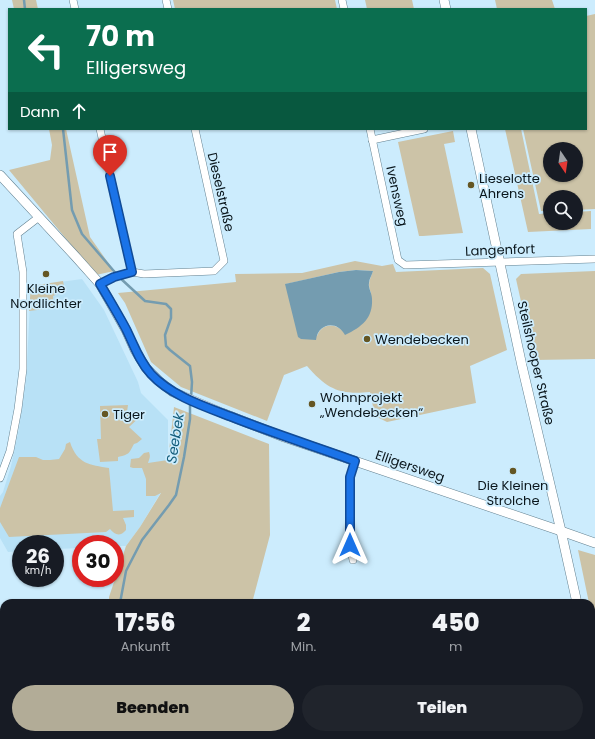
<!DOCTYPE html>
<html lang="de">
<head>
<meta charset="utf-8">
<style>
  body { margin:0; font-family:Poppins,sans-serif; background:#20242c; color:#f1f3f6; height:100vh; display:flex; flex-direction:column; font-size:15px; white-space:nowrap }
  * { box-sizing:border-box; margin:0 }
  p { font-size:13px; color:#9ea1a6 }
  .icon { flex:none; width:22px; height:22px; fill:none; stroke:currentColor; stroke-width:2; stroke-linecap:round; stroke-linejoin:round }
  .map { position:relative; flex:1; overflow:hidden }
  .sheet { position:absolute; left:0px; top:599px; width:595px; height:140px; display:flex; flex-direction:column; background:#171b24; border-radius:12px 12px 0 0; box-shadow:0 1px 3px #0004 }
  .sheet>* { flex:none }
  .banner { position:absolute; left:8px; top:8px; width:579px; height:122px; border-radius:0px; box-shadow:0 1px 3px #0004; background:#0b6e4f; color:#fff; overflow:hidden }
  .needle { width:26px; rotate:167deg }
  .tools { position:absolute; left:543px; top:142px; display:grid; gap:8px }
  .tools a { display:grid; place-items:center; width:40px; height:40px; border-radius:50%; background:#171b24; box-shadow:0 1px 3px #0004; font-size:20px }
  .speed { position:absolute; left:12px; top:535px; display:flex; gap:8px; font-size:20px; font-weight:700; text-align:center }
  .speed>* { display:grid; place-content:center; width:52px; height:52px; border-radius:50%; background:#171b24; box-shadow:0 1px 3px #0004; line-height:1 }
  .speed small { font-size:10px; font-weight:400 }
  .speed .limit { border:6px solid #d22; background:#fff; color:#111 }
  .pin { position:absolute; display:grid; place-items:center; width:34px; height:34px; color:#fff; margin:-41px -17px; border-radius:50% 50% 50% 0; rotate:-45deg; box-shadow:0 0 4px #0007 }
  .pin .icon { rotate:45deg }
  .me { position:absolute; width:44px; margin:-22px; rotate:0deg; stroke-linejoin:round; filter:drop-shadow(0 0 3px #0008) }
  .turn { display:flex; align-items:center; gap:14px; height:84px; padding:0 12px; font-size:18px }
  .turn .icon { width:52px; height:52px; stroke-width:2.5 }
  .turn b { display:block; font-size:28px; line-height:34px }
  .then { display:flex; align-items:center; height:38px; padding:0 12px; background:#0003; gap:8px; font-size:15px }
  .eta { display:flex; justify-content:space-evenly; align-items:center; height:68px; text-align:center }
  .eta b { font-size:24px; font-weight:800; line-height:28px }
  .action { display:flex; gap:8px; margin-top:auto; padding:8px 12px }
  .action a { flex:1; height:46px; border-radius:24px; background:#b2ac97; color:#111; font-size:16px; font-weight:800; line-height:46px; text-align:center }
  .action a+a { background:#20242c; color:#f1f3f6 }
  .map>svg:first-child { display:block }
</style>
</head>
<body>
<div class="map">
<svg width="595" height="739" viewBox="0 0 595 739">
  <rect width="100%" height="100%" fill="#ccecfd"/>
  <polygon fill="#b8e1f6" points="82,279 104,310 138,382 141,393 168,420 168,460 161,492 140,527 126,546 115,546 115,544 81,544 81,548 55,549 55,544 21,544 21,551 8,552 0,538 0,496 3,492 11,466 19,428 26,381 31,286"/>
  <g fill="#ccc3a7" fill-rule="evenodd">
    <polygon points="12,0 36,0 38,9 14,9"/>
    <polygon points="173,0 335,0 337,9 175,9"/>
    <polygon points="365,0 412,0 414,9 367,9"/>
    <polygon points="495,0 552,0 555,9 497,9"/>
    <path d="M 595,14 L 595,209 L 576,210 L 576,197 L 550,197 L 550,211 L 541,211 L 523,129 L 586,129 L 586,16 ZM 550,149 L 576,149 L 576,175 L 550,175 Z"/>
    <polygon points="49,129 66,129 90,237 114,271 96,275 9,170 50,160 52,145"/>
    <polygon points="505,129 521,129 539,214 550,213 550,223 576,223 576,212 591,211 591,229 528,232"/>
    <polygon points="453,131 455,142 444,144 463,233 423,236 419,236 398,142"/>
    <path d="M 355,261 L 382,266 L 393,264 L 396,272 L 483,268 L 490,274 L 507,350 L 470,366 L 476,403 L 387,422 L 375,416 L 370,392 C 339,395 327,389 307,366 L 284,375 L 267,421 L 181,387 L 151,362 L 125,303 L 118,293 L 236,282 L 235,274 L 302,273 ZM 356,270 L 373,271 C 370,279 367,284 371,293 L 343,331 C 334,322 321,324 317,336 L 286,284 L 339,272 Z"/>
    <polygon points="595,271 595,359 534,360 516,279 521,274"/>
    <polygon points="63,281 65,291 53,296 54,308 29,311 31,286"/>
    <path d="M 128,405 L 127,412 L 135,411 L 143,414 L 129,427 L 142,439 L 137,443 L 134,444 C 132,447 130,453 127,454 C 124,456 120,456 118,457 L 118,461 L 100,462 L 97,439 L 101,439 L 100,406 Z"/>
    <path d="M 174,407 L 269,444 L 270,535 L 252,603 L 109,603 L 109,597 L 126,546 L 140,527 L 161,493 L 155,496 L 146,496 L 146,479 L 142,468 L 133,468 L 130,467 L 131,459 L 139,458 L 144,453 L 149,452 C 151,457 149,459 148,463 L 168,460 Z"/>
    <path d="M 70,442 C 77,464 90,465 109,468 L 113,511 L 134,510 L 134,517 L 123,518 L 126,525 L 126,530 C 120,537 115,535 110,529 L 106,532 L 9,537 L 0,522 L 0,508 L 19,457 L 36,457 L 43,460 L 50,460 L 59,459 L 65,449 L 66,444 Z"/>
    <polygon points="578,550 595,555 595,635 591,615 591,603 589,603"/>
  </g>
  <path fill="#749cb0" d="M 356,270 L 373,271 C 372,275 369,279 369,283 C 368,288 372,293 372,299 C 373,318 362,327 345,335 C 337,320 318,323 316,340 L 301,339 L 298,337 L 285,284 L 339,272 Z"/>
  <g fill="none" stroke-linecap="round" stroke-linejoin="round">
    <g stroke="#749cb0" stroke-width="2.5">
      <polyline points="24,0 25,9"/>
      <polyline points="63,129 72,210 82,234 119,277 145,301 166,304 171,309 171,318 165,335 166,346 170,350 190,366 192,382 191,398"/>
      <polyline points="120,603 126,571 142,540 169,505 176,495 184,457 190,419 190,403"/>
      <polyline points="111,739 113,735"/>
    </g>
    <g stroke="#638190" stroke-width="8">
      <g id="minor">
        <polyline points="73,0 75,9"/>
        <polyline points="166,0 168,9"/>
        <polyline points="342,0 344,9"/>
        <polyline points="100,129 132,272"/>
        <polyline points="370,129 398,260 405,265 595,259"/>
        <polyline points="372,140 424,129"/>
        <polyline points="100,284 114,277 132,272 144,274 214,271 224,261 195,129"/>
        <polyline points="0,478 10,451 18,409 23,369 23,272 17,234 39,217"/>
        <polyline points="353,560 350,545 350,477 355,461"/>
        <polyline points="0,673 4,673"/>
        <polyline points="548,735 561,739"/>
        <polyline points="215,739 216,735"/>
      </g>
    </g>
    <g stroke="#638190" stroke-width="10">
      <g id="tertiary">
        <polyline points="444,0 446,9"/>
        <polyline points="471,129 522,366 561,531 577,603"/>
        <polyline points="0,175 75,256 100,284 126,330 135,350 146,368 160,382 173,392 222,413 284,437 561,531 595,543"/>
        <polyline points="591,664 592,680 591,690"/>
        <polyline points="591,712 595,707"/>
        <polyline points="570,739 573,735"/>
      </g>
    </g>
    <use href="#minor" stroke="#fff" stroke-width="7"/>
    <use href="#tertiary" stroke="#fff" stroke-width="9"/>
  </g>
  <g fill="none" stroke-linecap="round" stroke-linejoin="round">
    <g stroke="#114b97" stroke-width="10">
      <path id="route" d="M 110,176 L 132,272 L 114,277 L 100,284 C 109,299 118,314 126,329 C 134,345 139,361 151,374 C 172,397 209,408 237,419 C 276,434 316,447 355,461 L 350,477 L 350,545"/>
    </g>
    <use href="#route" stroke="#1a73e8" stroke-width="7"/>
  </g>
  <g fill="#645623" stroke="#ccecfd" stroke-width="1.5">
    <circle cx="471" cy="185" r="4"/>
    <circle cx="46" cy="274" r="4"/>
    <circle cx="367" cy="339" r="4"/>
    <circle cx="312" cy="404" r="4"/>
    <circle cx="105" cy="414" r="4"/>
    <circle cx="513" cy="471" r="4"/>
  </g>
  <g text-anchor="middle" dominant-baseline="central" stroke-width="3.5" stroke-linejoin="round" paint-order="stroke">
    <g font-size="13" fill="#0a161c" stroke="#ccecfd" text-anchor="start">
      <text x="479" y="178">Lieselotte<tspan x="479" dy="15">Ahrens</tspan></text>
      <text x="46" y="288" text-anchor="middle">Kleine<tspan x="46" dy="15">Nordlichter</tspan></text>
      <text x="375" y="339">Wendebecken</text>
      <text x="320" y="397">Wohnprojekt<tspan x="320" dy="15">„Wendebecken“</tspan></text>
      <text x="113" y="414">Tiger</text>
      <text x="513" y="485" text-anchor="middle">Die Kleinen<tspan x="513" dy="15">Strolche</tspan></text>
    </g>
    <g font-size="13" fill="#0a161c" stroke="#ccecfd">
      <text transform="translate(221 192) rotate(77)">Dieselstraße</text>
      <text transform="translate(397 196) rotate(78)">Ivensweg</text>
      <text transform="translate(500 250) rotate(-2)">Langenfort</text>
      <text transform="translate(536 363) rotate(77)">Steilshooper Straße</text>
      <text transform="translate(410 466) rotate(19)">Elligersweg</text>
    </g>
    <g font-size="14" font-style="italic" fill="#145d7b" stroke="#ccecfd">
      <text transform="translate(175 438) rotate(-81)">Seebek</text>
    </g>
  </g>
</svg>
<div class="tools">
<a><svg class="needle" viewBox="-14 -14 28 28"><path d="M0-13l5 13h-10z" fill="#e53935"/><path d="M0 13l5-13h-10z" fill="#9ea1a6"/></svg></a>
<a><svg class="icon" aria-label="search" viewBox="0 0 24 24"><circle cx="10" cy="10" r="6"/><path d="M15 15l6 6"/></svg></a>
</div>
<div class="speed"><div>26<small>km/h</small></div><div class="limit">30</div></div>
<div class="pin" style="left:110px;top:176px;background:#d93025"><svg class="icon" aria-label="arrive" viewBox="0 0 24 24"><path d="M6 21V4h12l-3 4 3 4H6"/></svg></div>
<svg class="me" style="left:350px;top:545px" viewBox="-20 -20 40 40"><path d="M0-17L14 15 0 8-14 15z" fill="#1a73e8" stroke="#fff" stroke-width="4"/></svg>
<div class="banner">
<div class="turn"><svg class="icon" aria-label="left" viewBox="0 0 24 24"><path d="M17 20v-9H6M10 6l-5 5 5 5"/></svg><div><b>70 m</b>Elligersweg</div></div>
<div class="then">Dann<svg class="icon" aria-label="ahead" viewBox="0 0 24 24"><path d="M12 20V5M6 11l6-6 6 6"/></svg></div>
</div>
<section class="sheet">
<div class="eta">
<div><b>17:56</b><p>Ankunft</p></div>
<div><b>2</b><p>Min.</p></div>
<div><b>450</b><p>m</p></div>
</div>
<div class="action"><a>Beenden</a><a>Teilen</a></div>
</section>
</div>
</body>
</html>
